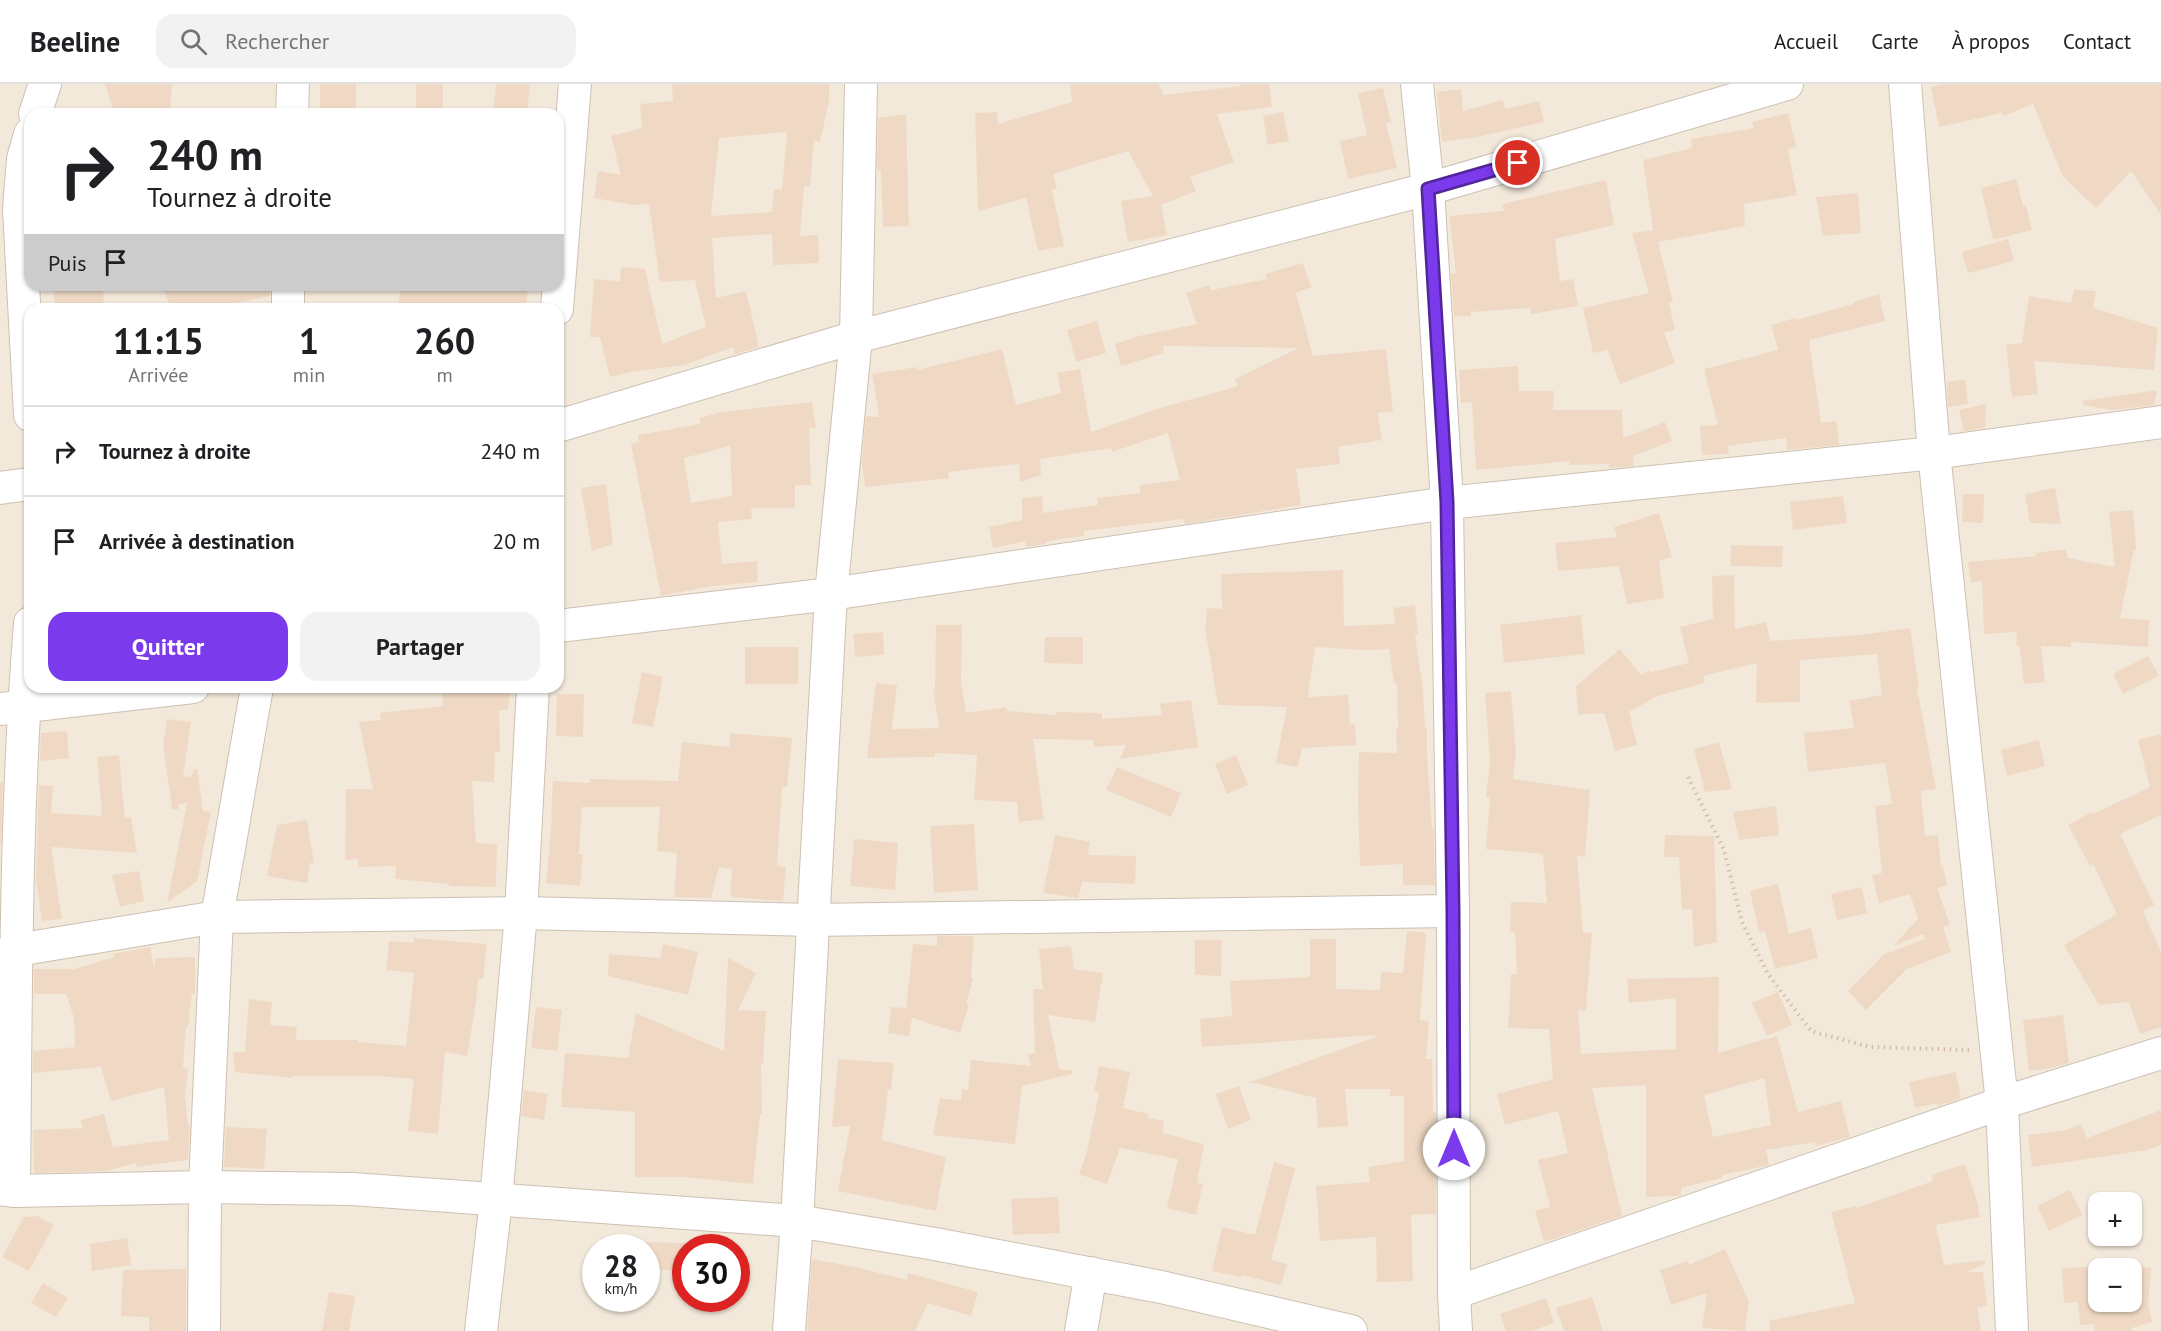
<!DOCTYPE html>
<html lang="fr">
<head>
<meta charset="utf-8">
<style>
  body { margin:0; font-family:"PT Sans",sans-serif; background:#f2f2f2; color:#202124; height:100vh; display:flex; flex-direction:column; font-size:22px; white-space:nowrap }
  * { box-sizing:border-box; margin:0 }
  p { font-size:20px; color:#757577 }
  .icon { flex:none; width:33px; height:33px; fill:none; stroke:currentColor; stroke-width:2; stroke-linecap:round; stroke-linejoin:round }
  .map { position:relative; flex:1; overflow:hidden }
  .details { position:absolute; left:24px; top:219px; width:540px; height:390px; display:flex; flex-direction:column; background:#fff; border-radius:18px; box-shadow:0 2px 4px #0004 }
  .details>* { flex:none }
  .banner { position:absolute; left:24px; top:24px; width:540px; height:183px; border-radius:18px; box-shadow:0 2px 4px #0004; background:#fff; color:#202124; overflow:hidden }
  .controls { position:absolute; left:2088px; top:1108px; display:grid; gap:12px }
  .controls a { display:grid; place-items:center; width:54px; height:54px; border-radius:12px; background:#fff; box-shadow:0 2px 4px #0004; font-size:30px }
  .speed { position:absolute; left:582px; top:1150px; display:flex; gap:12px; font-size:30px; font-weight:700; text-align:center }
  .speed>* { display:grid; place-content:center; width:78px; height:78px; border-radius:50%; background:#fff; box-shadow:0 2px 4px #0004; line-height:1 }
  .speed small { font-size:15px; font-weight:400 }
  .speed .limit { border:9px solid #d22; background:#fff; color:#111 }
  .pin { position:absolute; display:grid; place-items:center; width:51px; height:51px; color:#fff; margin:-26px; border:3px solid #fff; border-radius:50%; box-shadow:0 2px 6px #0007 }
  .me { position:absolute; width:66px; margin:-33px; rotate:0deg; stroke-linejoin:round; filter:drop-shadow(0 0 4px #0008) }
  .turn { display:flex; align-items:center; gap:21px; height:126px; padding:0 24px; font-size:27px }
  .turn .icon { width:78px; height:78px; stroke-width:2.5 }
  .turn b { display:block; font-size:42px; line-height:51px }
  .then { display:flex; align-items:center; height:57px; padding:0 24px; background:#0003; gap:12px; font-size:22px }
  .eta { display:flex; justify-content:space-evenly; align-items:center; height:102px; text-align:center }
  .eta b { font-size:36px; font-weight:600; line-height:42px }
  .cta { display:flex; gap:12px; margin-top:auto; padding:12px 24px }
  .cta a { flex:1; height:69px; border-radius:18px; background:#7c3aed; color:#fff; font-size:24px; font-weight:600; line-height:69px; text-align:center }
  .cta a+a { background:#f2f2f2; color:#202124 }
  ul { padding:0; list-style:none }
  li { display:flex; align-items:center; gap:18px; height:90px; padding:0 24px; border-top:2px solid #e0e0e0 }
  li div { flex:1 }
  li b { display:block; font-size:22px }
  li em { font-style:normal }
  header { display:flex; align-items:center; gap:36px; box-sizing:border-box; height:84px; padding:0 30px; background:#fff; border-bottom:2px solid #e0e0e0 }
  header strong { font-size:28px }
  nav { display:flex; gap:33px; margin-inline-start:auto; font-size:21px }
  .search { width:420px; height:54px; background:#f2f2f2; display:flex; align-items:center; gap:15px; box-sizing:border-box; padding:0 21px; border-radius:18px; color:#757577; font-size:22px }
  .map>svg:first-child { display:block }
</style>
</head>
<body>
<header>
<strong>Beeline</strong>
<div class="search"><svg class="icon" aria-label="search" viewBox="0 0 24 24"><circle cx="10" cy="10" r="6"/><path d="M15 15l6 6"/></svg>Rechercher</div>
<nav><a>Accueil</a><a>Carte</a><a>À propos</a><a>Contact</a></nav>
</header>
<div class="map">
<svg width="2161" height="1247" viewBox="0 0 2161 1247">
  <rect width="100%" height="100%" fill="#fbf7ec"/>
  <path fill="#f3e9da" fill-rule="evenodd" d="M 0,0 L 2161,0 L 2161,1247 L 0,1247 ZM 30,30 L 558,30 L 558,201 L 30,201 ZM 30,225 L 558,225 L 558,603 L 30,603 ZM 2098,1119 L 2132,1119 L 2132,1152 L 2098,1152 ZM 596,1164 L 646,1164 L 646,1215 L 596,1215 ZM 686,1164 L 736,1164 L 736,1215 L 686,1215 ZM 2098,1185 L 2132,1185 L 2132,1218 L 2098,1218 Z"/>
  <g fill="#efd9c5" fill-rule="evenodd">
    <polygon points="105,0 172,0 170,28 137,27 138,30 114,30"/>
    <rect x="320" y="0" width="36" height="30"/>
    <rect x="416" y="0" width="27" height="30"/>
    <polygon points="496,0 530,0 527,30 493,30"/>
    <path d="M 672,0 L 829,0 L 829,17 L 820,58 L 814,56 L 810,102 L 804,102 L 800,152 L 818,151 L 819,179 L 773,181 L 772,150 L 712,154 L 716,214 L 746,207 L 759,263 L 735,270 L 733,263 L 685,281 L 631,288 L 610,293 L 600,253 L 590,253 L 594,195 L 620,197 L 621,183 L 645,185 L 662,260 L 706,243 L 695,196 L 660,198 L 649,120 L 634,121 L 594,114 L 598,87 L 621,91 L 611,52 L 642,44 L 640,20 L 673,17 ZM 787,48 L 782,106 L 774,105 L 772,128 L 711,132 L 719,54 Z"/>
    <polygon points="1070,0 1158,0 1164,11 1240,2 1240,0 1269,0 1272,23 1217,30 1234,78 1190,93 1196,107 1161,121 1167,151 1128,158 1121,117 1153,112 1128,67 1053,90 1057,105 1052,106 1064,162 1038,167 1026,114 978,127 975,29 997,28 998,40 1072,18"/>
    <polygon points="1945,0 2161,0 2161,131 2131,87 2096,124 2063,93 2033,20 2003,32 2002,29 1939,43 1931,3"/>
    <polygon points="1383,4 1391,38 1386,39 1397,84 1348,95 1340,57 1367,51 1358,9"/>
    <polygon points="1461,5 1463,27 1503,16 1505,25 1539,17 1544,38 1478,53 1442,58 1437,8"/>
    <polygon points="1283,28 1289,57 1268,61 1263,32"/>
    <polygon points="1788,29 1796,63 1788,65 1797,111 1744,120 1745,142 1658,158 1673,218 1669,219 1675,246 1664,248 1675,279 1620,300 1608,266 1593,269 1583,224 1649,209 1632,149 1653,146 1643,76 1692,64 1691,55 1754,44 1752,38"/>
    <polygon points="906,30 909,142 883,143 881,86 878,87 877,80 878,34"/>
    <polygon points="2016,95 2023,122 2026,121 2032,146 1993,156 1981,104"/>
    <polygon points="1606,96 1614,141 1555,155 1560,197 1573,195 1578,222 1531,230 1530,224 1471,228 1471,232 1454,232 1451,189 1456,189 1449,132 1504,127 1502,120"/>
    <polygon points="1858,109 1861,149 1823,152 1816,113"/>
    <polygon points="2008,155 2014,177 1968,189 1962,168"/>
    <polygon points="1303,179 1311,203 1296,209 1313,272 1386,265 1393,327 1378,329 1382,356 1338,363 1340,380 1296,385 1301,421 1185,440 1184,435 1084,447 1084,452 1055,456 1045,458 1045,460 1026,463 1026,457 993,464 989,443 1022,436 1022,414 1042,412 1043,429 1098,421 1097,414 1140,409 1139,401 1180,396 1168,349 1112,368 1111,364 1040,375 1041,391 1020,398 1019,380 948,388 949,394 865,403 862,378 866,332 879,333 872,290 917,283 917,286 1002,265 1016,321 1061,309 1057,289 1080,285 1091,348 1160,324 1238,302 1235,295 1299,264 1163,262 1164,269 1121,282 1115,260 1139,252 1197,240 1186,209 1209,201 1211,206 1267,195 1265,190"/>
    <polygon points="53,201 103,201 104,225 55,225"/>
    <polygon points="162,201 270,201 270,212 230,220 232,225 171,225"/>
    <polygon points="402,201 528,201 526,225 397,225"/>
    <polygon points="2074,206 2096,207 2093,224 2158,244 2154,286 2034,277 2038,310 2012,313 2006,261 2022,259 2029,212 2071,219"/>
    <polygon points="1879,210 1885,237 1809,256 1821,339 1836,337 1839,361 1787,366 1786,354 1728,362 1729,370 1702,371 1700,342 1718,341 1704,285 1778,266 1771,241 1795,234 1796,236 1853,220 1853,218"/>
    <polygon points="1097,237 1106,269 1076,278 1067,246"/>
    <polygon points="1518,282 1519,307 1554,307 1553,326 1622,326 1623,354 1665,338 1672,357 1633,372 1634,382 1609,384 1609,380 1570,381 1570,377 1476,386 1472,318 1461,319 1459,286"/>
    <polygon points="1965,295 1968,320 1948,323 1947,298"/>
    <polygon points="2157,306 2154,321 2113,326 2083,321 2083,317"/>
    <path d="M 812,318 L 816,344 L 809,344 L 811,401 L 795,401 L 795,424 L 751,424 L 752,435 L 718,438 L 722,480 L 757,477 L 758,498 L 712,502 L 661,512 L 631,360 L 639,358 L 638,351 L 701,340 L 699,334 L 722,328 ZM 730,362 L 732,412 L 691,419 L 684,374 Z"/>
    <polygon points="1986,320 1985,344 1964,347 1959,326"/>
    <polygon points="606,400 613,460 592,467 581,404"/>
    <polygon points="2055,404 2061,440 2030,439 2025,410"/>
    <polygon points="1963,410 1984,410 1983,439 1962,438"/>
    <polygon points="1843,412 1847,439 1793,446 1790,418"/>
    <polygon points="2133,426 2136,466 2134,466 2120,534 2149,536 2148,563 2071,558 2071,563 2041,562 2045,598 2024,600 2019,561 2016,561 2017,548 1984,550 1982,497 1971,499 1968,478 2036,472 2035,469 2066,465 2068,474 2115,483 2109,428"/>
    <polygon points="1659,429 1672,473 1659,477 1664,514 1627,520 1619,482 1558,487 1555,459 1617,453 1614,443"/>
    <polygon points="1731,461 1783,462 1782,483 1730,482"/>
    <polygon points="1343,486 1344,542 1395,540 1393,524 1415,521 1418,550 1415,551 1423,607 1425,644 1427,643 1427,669 1432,745 1434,745 1435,801 1403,801 1403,780 1360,782 1358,715 1359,668 1397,669 1396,645 1398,645 1397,600 1394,600 1389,565 1365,566 1315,563 1308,613 1348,611 1350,640 1355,640 1356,661 1302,664 1298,683 1276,679 1287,623 1218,621 1205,545 1207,524 1222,525 1221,490"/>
    <polygon points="1734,491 1735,545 1766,538 1770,557 1860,551 1910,544 1919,604 1917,604 1936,705 1921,707 1925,752 1938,751 1941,782 1943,782 1947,802 1937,804 1950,841 1943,843 1951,868 1907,885 1866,926 1848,907 1883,871 1925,855 1924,850 1893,862 1918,835 1910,810 1879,819 1872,791 1882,789 1875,722 1892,720 1885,679 1808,688 1804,649 1854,644 1849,617 1882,611 1877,570 1800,576 1800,618 1756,619 1757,579 1703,592 1705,599 1657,612 1629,628 1637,661 1615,667 1604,629 1578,631 1576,602 1620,565 1641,591 1650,586 1651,588 1689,579 1680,543 1713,535 1712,492"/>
    <polygon points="1581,531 1585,570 1504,579 1500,541"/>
    <polygon points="936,541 962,541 961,598 966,629 1006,623 1007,627 1056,631 1056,628 1102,629 1102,635 1162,631 1160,620 1191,616 1198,663 1120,675 1126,661 1094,663 1093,656 1033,655 1044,735 1019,738 1017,718 974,716 977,671 935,669 935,673 867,674 876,599 897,601 892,645 939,644 933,605 935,606"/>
    <polygon points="883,548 884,571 855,573 853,550"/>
    <polygon points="1045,553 1083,553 1083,580 1044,579"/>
    <rect x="745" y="563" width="53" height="37"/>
    <polygon points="2148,572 2159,592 2123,610 2113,590"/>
    <polygon points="642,588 663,593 653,643 632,639"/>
    <polygon points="442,603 510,603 508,626 499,626 500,668 495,668 494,698 472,697 476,759 497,760 496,803 449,802 449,800 395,795 396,782 358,783 358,775 345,776 346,705 373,705 359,638 381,636 380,629 443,622"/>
    <path d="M 1511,607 L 1516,670 L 1513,695 L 1590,706 L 1585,773 L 1577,772 L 1583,849 L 1592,848 L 1586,927 L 1578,926 L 1581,970 L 1676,965 L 1676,914 L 1629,919 L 1627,895 L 1719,893 L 1718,969 L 1777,952 L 1798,1028 L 1841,1017 L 1850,1053 L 1816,1062 L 1815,1058 L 1766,1066 L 1769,1081 L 1722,1091 L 1722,1094 L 1681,1104 L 1681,1111 L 1678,1112 L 1646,1113 L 1646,1001 L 1592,1004 L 1622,1132 L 1544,1158 L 1535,1127 L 1550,1123 L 1538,1076 L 1568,1069 L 1558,1027 L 1505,1041 L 1497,1010 L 1553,995 L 1549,945 L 1508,944 L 1511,890 L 1517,890 L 1515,849 L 1510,848 L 1511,818 L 1547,819 L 1543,770 L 1486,765 L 1490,713 L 1486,713 L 1490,678 L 1485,609 ZM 1764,994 L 1771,1041 L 1713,1053 L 1704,1011 Z"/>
    <polygon points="557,610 584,610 583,653 556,652"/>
    <polygon points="167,635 191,638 183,693 192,692 194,685 197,685 203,727 211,728 197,797 167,819 187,719 179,720 179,725 172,725 163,660"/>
    <polygon points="67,647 69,674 40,677 41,649"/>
    <polygon points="730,649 792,654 787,703 782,703 777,782 786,783 783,817 730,813 732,785 719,783 711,814 674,813 677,769 657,767 660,723 582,723 579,770 583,771 580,802 546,799 552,734 551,733 553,697 590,699 590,695 678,697 682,658 729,663"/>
    <polygon points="2161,650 2161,731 2120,750 2154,821 2143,827 2161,868 2161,943 2140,950 2129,918 2099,921 2064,861 2117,830 2093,780 2090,782 2068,741 2092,728 2093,730 2150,703 2138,656"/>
    <polygon points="2039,656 2045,682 2007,692 2001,666"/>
    <polygon points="1719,658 1732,705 1705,708 1694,665"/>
    <polygon points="119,671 125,734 131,733 137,769 51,763 62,835 42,837 36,795 39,701 53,702 51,729 102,732 97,673"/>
    <polygon points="1236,671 1248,701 1227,710 1215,680"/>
    <polygon points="1117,683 1181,709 1171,733 1106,706"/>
    <polygon points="0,698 3,698 1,759 0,759"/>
    <polygon points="1776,722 1779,751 1739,756 1733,728"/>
    <polygon points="307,736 314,779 310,779 307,799 267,792 277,741"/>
    <polygon points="974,740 978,806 934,809 930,742"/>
    <polygon points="1055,751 1090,758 1088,771 1136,772 1135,800 1082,798 1078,814 1043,809"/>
    <polygon points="1665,751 1714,752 1717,858 1694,863 1692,825 1682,826 1679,773 1664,773"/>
    <polygon points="854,755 898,759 895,806 850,802"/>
    <polygon points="139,787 144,817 120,823 112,791"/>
    <polygon points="1778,800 1789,850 1811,844 1818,874 1775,885 1765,847 1759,848 1750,807"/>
    <polygon points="1862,803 1867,829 1837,836 1831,810"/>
    <polygon points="1407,847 1426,849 1420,936 1429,937 1426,975 1432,975 1433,1028 1436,1028 1436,1130 1411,1131 1413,1197 1377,1198 1376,1153 1320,1157 1316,1102 1370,1098 1368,1083 1404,1077 1404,1012 1390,1012 1390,1005 1345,1005 1348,1042 1318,1044 1316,1014 1250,998 1376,953 1375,951 1202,963 1200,935 1232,932 1230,897 1310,893 1310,855 1336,855 1336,905 1380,906 1381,888 1403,889"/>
    <polygon points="937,852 974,852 971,894 973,895 966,920 969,921 960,949 912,934 909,952 888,949 891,923 906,924 913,860 937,862"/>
    <polygon points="414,854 487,860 483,895 478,895 477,911 467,972 445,968 438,1050 408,1047 414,995 376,992 292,992 292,994 235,988 233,969 245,967 249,915 272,918 270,941 297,943 296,956 358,956 358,958 406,962 414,889 386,886 389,857 414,859"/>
    <polygon points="1195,856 1222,856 1221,892 1195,891"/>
    <polygon points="663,860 698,868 688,911 608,892 609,870 660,874"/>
    <polygon points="1071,862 1074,885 1103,889 1095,938 1048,931 1059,985 1072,986 1072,990 1022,1002 1015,1060 933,1051 940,1014 961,1017 962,1005 968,1006 971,976 1031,982 1028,970 1035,969 1033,905 1043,905 1039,865"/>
    <polygon points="150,863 154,884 156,874 195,873 195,910 192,910 188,943 186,942 183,984 188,985 185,1011 188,1041 190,1041 188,1076 137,1083 136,1079 106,1087 34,1089 33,1046 83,1044 81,1036 104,1030 113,1063 169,1056 164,1003 111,1017 101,983 33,989 33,967 75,963 74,934 66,910 34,910 34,885 74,885 114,873 113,870"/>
    <polygon points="728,874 756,889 738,926 766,927 763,980 761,980 762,1030 760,1030 753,1100 684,1093 635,1093 635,1028 561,1023 565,969 628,974 636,929 724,967"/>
    <polygon points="1778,908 1792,941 1767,952 1752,919"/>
    <polygon points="536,923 562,926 557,967 531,964"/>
    <polygon points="2063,931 2069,979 2052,984 2029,987 2023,936"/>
    <polygon points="838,975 894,979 891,1006 888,1006 882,1056 946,1073 936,1127 838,1107 850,1042 832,1043"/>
    <polygon points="1099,982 1130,988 1123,1024 1149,1030 1148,1034 1164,1037 1163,1049 1204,1060 1197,1099 1203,1100 1196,1131 1167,1124 1178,1075 1120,1064 1107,1100 1079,1090 1087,1068 1099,1009 1094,1008"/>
    <polygon points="1956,988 1961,1014 1938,1022 1938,1019 1915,1024 1909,998"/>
    <polygon points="1239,1002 1251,1036 1228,1045 1216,1010"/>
    <polygon points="524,1006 548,1010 544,1036 521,1032"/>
    <polygon points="2161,1026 2161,1061 2147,1066 2032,1083 2028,1051 2067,1046 2081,1040 2087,1054"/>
    <polygon points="226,1043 267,1045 264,1085 224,1083"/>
    <polygon points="1274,1078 1295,1084 1271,1176 1287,1180 1281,1201 1242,1191 1241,1193 1212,1187 1222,1143 1255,1151"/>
    <polygon points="1965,1080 1977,1117 1980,1133 1936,1141 1944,1181 1985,1176 1986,1179 1967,1188 1983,1188 1987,1222 1977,1223 1981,1247 1770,1247 1769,1237 1855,1219 1831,1128 1856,1122 1856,1124 1933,1097 1932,1091"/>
    <polygon points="2070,1106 2082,1131 2049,1147 2037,1122"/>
    <polygon points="1058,1113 1060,1149 1013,1151 1011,1115"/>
    <polygon points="38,1132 54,1141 29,1187 2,1173 24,1133"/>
    <polygon points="127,1154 131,1181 92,1187 90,1160"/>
    <polygon points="646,1158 686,1159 686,1187 646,1185"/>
    <polygon points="1725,1165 1749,1218 1745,1247 1702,1244 1707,1209 1671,1221 1660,1186 1688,1177 1689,1181"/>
    <polygon points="812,1175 855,1183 907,1196 908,1189 978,1208 971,1232 928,1219 915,1247 807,1247"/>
    <path d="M 2126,1181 L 2151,1184 L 2148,1221 L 2152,1238 L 2132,1244 L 2133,1247 L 2095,1247 L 2094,1240 L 2080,1241 L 2078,1218 L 2064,1219 L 2062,1184 ZM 2098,1185 L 2132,1185 L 2132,1218 L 2098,1218 Z"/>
    <polygon points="186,1185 186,1247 149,1247 149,1233 121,1232 123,1186"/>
    <polygon points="43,1199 68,1214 56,1233 31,1219"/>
    <polygon points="329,1208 355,1212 349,1247 322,1247"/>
    <polygon points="1592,1213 1603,1247 1564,1247 1556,1224"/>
    <polygon points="1546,1214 1554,1239 1532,1247 1506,1247 1500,1230"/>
  </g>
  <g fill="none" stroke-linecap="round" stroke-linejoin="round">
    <g stroke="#cdc0b2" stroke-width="34">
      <g id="minor">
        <polyline points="1417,0 1428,105 1447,419 1453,827 1454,1209 1456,1247"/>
        <polyline points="1905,0 1934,369 2002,1019 2012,1247"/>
        <polyline points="35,30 45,0"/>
        <polyline points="292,30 293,0"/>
        <polyline points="30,50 23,75 19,125 30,331"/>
        <polyline points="288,225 288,201"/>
        <polyline points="557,225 575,0"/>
        <polyline points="558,342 856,253 1428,105 1787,0"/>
        <polyline points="0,404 30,400"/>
        <polyline points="558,542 831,510 1447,419 1934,369 2161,338"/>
        <polyline points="0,625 193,603"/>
        <polyline points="0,872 17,866 217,833 521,829 812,836 1453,827"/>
        <polyline points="0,1105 14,1107 205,1103 352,1105 797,1137 935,1160 1161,1203 1351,1247"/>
        <path d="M 14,1107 C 16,918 15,728 30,539"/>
        <polyline points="1454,1209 2002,1019 2161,969"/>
        <polyline points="204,1247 205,1103 217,833 257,603"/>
        <polyline points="481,1247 496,1116 521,829 533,603"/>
        <polyline points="789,1247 797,1137 831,510 856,253 861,0"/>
        <polyline points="1081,1247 1091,1189"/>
      </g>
    </g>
    <polyline stroke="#d4bda8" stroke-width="4" stroke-dasharray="1.5 4.5" stroke-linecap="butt" points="1688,693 1724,766 1742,838 1768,890 1811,947 1870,963 1969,966"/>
    <use href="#minor" stroke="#fff" stroke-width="32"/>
  </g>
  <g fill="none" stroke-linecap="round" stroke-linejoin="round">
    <g stroke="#51269a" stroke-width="15">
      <polyline id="route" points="1454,1065 1453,827 1447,418 1428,105 1518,79"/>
    </g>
    <use href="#route" stroke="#7c3aed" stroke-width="10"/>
  </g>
</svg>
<div class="controls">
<a>+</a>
<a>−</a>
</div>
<div class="speed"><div>28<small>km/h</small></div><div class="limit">30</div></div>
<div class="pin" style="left:1518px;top:79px;background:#d93025"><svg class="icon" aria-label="arrive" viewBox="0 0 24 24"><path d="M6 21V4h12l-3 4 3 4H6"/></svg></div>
<svg class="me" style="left:1454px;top:1065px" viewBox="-20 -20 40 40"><circle r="19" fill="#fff"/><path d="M0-13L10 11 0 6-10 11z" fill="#7c3aed"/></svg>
<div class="banner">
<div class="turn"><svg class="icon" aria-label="right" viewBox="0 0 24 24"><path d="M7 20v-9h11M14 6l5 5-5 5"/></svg><div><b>240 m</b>Tournez à droite</div></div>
<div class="then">Puis<svg class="icon" aria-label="arrive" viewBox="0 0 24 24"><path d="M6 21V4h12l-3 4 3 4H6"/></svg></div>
</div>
<section class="details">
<div class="eta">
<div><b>11:15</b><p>Arrivée</p></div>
<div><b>1</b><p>min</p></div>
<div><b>260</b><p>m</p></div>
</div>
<ul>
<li><svg class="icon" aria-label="right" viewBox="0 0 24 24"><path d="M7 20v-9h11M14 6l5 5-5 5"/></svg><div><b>Tournez à droite</b></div><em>240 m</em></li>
<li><svg class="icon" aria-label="arrive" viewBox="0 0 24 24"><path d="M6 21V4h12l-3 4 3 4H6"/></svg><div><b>Arrivée à destination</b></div><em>20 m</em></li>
</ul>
<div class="cta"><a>Quitter</a><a>Partager</a></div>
</section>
</div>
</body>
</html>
